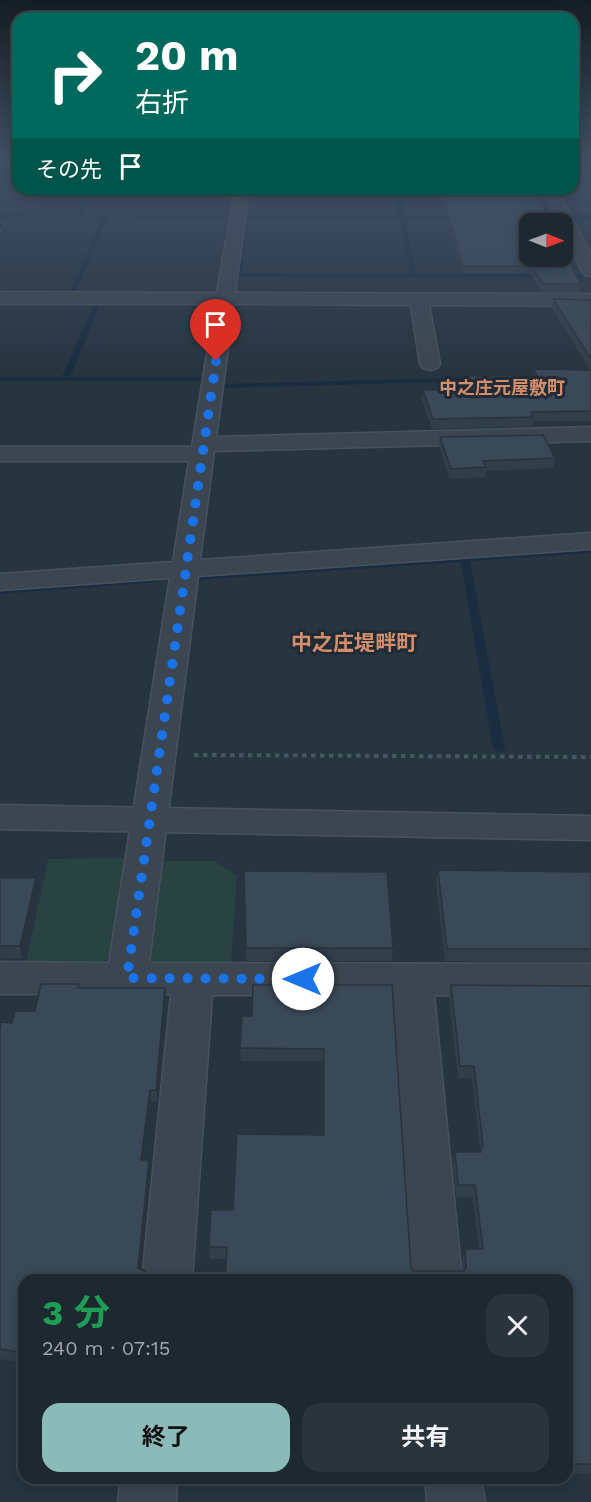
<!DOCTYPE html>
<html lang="ja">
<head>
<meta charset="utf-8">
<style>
  body { margin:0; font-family:"Work Sans","Noto Sans JP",sans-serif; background:#2a343d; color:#f1f3f6; height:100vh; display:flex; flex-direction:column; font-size:22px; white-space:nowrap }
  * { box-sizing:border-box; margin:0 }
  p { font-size:20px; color:#a0a6ab }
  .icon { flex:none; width:33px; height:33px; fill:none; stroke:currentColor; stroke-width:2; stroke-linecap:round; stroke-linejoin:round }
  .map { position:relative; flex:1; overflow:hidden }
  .sheet { position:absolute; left:18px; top:1274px; width:555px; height:210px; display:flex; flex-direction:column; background:#1d2831; border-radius:18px; box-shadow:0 3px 15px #0003,0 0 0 2px #3b444d }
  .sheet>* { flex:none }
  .hud { position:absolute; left:12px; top:12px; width:567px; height:183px; border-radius:18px; box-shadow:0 3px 15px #0003,0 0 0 2px #3b444d; background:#00695c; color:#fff; overflow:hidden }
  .needle { width:39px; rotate:91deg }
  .buttons { position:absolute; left:519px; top:213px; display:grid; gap:12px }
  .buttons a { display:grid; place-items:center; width:54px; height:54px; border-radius:12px; background:#1d2831; box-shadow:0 3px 15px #0003,0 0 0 2px #3b444d; font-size:30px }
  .pin { position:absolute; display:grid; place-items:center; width:51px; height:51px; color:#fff; margin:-62px -26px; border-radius:50% 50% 50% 0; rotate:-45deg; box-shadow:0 0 6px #0007 }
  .pin .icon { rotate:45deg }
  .me { position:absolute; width:66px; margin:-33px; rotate:270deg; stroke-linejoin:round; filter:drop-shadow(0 0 4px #0008) }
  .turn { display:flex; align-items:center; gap:21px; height:126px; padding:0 24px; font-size:27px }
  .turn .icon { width:78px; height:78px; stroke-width:2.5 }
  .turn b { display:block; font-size:42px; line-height:51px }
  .then { display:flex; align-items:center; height:57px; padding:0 24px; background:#0003; gap:12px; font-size:22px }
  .round { display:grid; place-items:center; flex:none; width:63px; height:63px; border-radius:18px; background:#2a343d }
  .summary { display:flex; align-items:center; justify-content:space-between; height:102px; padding:0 24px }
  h1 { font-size:36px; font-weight:700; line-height:45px; color:#1e9e55 }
  .cta { display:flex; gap:12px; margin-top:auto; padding:12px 24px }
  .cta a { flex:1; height:69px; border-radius:18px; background:#8bbbb9; color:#111; font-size:24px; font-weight:700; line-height:69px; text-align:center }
  .cta a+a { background:#2a343d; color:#f1f3f6 }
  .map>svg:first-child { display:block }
</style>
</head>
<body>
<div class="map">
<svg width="591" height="1502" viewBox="0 0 591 1502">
  <rect width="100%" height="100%" fill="#273541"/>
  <g fill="#294242">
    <polygon points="132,858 119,951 103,962 26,963 48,859"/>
    <polygon points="157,861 215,861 237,876 231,965 156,964 145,956"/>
  </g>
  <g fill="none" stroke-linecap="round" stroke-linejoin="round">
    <g fill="#1a2d40" fill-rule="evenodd">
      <path d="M 89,189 L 95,189 L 83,215 L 231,215 L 234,217 L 231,219 L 107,218 L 76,292 L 88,295 C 84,298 73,297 69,294 L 102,218 L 0,218 L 0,214 L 77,215 Z"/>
      <polygon points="394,189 400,189 405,216 463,216 466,218 463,220 406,219 416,274 584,274 587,276 584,278 238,277 235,275 239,238 242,236 245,238 241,273 410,274 400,219 245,219 242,217 245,215 399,216"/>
      <polygon points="532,216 555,216 558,218 555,220 530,219"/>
      <polygon points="569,216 591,216 591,220 567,219"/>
      <polygon points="98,300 101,302 70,377 204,377 208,379 207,381 0,381 0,377 62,377 95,302"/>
      <polygon points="481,377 484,377 484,381 222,388 218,386 222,384"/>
      <polygon points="591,547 591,553 470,561 505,749 499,753 493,749 461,562 199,580 194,577 199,574"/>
      <polygon points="154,577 159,580 158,582 0,594 0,588"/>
    </g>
    <g stroke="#48525d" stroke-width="4">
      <polygon id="service" points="171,190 241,191 245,193 241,195 174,194 171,194"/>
    </g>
    <g stroke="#48525d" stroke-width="3">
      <g id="minor">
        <polygon points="235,189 249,189 235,293 591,294 591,306 429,305 440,364 437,368 430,370 423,368 420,364 411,305 234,304 216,437 591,427 591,441 214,451 200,560 591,533 591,549 198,576 149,963 591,964 591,996 434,995 462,1280 412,1280 393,995 212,995 192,1280 142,1280 171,994 0,994 0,962 109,963 170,578 0,590 0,574 173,562 189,461 0,461 0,447 192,447 215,304 0,304 0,292 217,293"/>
        <polygon points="542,189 556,189 591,254 591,276 585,275 582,271 562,231 562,224 559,224"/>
        <polygon points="121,1478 177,1478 176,1502 118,1502"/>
        <polygon points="425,1478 481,1478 485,1502 427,1502"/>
      </g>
    </g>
    <g stroke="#48525d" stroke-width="3">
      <polygon id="tertiary" points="0,805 591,816 591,840 0,829"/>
    </g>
    <polyline stroke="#425a5a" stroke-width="1.5" stroke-dasharray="2 2" stroke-linecap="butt" points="0,232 10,217"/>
    <polyline stroke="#425a5a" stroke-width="4" stroke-dasharray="4.5 4.5" stroke-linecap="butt" points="194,755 591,757"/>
    <use href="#service" fill="#3b4651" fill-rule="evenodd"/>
    <use href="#minor" fill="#3b4651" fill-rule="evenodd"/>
    <use href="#tertiary" fill="#3b4651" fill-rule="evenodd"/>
  </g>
  <g fill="#313f4b">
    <polygon points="573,161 591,161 591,215 585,215 571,189 573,189"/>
    <polygon points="442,192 581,284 580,292 542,292 530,273 463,273 442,199"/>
    <polygon points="553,299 591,302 591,421 533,421 532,426 432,429 422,400 423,390 465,390 464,385 465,376 534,376 534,369 590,370 552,308"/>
    <polygon points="440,437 555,458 554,468 486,471 485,477 450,479 439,447"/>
    <polygon points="438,870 591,872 591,962 445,961 436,883"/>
    <polygon points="244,871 393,948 392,961 246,961"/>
    <polygon points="0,878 36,878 38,891 22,959 0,958"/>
    <polygon points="253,985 392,985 411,1268 413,1271 463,1271 462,1261 465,1249 479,1249 473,1198 456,1197 453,1164 455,1152 480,1152 480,1149 472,1078 458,1078 449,997 451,985 591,986 591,1474 567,1474 567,1280 225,1280 226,1259 210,1259 209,1247 211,1210 233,1210 237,1134 324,1135 324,1061 241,1061 240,1048 242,1016 252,1016"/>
    <polygon points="79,988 166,1001 158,1102 151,1102 144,1160 149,1160 151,1172 141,1269 145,1271 147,1280 24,1280 24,1363 0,1359 0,1028"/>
    <polygon points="228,1478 425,1478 423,1486 300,1483 300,1486 229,1486"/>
  </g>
  <g fill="#28333d">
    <polygon points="36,878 38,891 22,959 20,946"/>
    <polygon points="165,988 166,1001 158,1102 156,1090"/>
    <polygon points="150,1090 151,1102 142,1172 141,1160"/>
    <polygon points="149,1160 151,1172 140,1280 138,1268"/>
  </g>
  <g fill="#394957" stroke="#28333d" stroke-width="1.5">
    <polygon points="573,161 591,161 591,205 586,205 573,182"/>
    <polygon points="442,192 535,192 550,224 530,224 530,256 562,256 562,248 581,284 543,284 531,266 463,266"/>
    <polygon points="553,299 589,300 591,302 591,359"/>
    <polygon points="534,369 591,370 591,411 531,412 533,417 433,419 423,390 468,390 465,376 537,376"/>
    <polygon points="543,435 555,458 483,461 486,467 451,469 440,437"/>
    <polygon points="438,870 591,872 591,949 447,949"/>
    <polygon points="244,871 387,872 393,948 246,948"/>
    <polygon points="0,878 36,878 20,946 0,946"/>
    <polygon points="41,984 79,984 78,988 165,988 156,1090 150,1090 141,1160 149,1160 138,1268 145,1271 144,1280 24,1280 24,1353 0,1349 0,1028 1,1022 12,1023 15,1011 35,1011"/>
    <polygon points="253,985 392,985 411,1268 413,1271 464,1271 466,1268 465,1249 483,1249 475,1185 458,1185 455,1152 481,1152 481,1146 483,1146 474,1066 460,1066 451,985 591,986 591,1464 567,1464 567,1280 225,1280 227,1247 209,1247 211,1210 233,1210 237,1134 324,1135 324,1049 240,1048 242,1016 252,1016"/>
  </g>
  <linearGradient id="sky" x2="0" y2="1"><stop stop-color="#151d24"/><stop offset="0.43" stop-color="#415165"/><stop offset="1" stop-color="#415165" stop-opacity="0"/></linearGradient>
  <rect width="591" height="371" fill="url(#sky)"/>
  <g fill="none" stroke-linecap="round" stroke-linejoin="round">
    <polyline stroke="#1a73e8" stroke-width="10" stroke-dasharray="0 18" points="216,361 127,978 303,979"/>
  </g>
  <g text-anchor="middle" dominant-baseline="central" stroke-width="6" stroke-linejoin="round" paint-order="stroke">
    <g font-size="18" font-weight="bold" fill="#d48e6a" stroke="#202b37">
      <text x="502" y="387">中之庄元屋敷町</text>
    </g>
    <g font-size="21" font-weight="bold" fill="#d48e6a" stroke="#202b37">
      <text x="354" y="642">中之庄堤畔町</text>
    </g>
  </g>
</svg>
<div class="buttons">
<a><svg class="needle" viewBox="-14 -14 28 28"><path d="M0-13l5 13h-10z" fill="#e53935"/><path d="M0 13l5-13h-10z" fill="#a0a6ab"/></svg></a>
</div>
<div class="pin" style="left:216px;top:361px;background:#d93025"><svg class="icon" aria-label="arrive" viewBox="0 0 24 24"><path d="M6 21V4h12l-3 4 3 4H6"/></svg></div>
<svg class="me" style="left:303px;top:979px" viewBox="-20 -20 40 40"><circle r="19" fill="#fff"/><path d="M0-13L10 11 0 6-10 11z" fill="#1a73e8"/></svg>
<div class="hud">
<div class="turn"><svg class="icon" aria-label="right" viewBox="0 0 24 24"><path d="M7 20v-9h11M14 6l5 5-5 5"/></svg><div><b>20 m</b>右折</div></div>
<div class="then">その先<svg class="icon" aria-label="arrive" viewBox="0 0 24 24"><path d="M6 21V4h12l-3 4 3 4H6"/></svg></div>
</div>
<section class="sheet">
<div class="summary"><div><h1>3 分</h1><p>240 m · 07:15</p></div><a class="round"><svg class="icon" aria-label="close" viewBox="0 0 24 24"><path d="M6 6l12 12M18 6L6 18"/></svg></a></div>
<div class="cta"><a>終了</a><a>共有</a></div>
</section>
</div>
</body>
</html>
